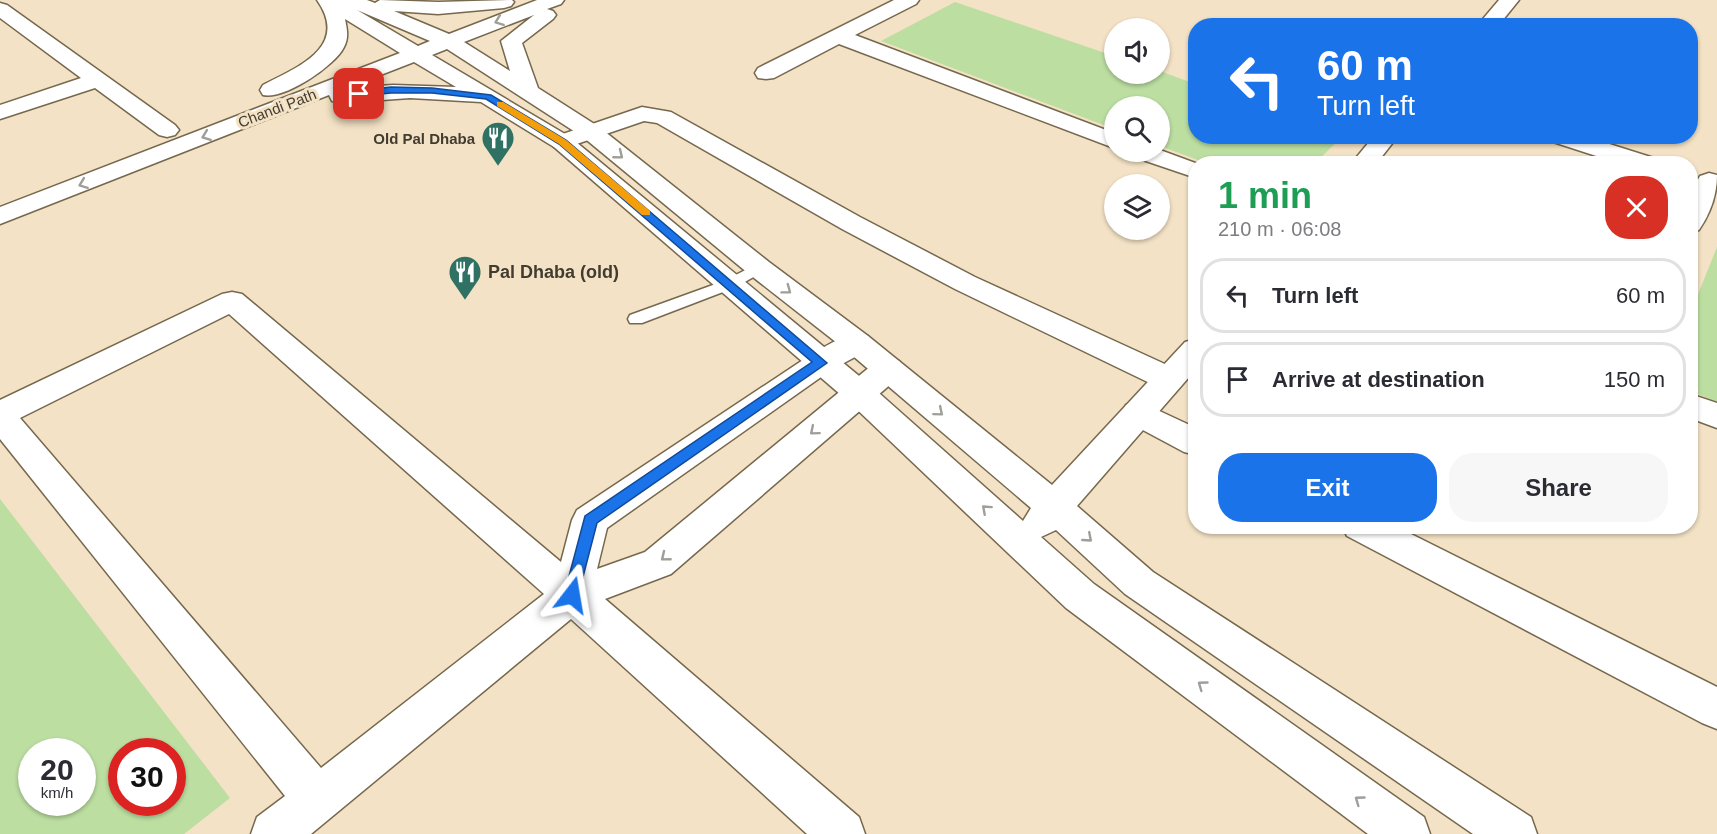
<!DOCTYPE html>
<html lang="en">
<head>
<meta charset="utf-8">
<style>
  body { margin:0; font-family:Helvetica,sans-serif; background:#f7f7f7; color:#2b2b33; height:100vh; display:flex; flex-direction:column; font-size:22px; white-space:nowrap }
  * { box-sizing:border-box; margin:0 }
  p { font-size:20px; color:#7c7c81 }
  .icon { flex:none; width:33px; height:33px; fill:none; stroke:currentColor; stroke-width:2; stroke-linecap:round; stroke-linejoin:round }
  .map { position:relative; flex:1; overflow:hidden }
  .side { position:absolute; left:1188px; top:156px; width:510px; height:378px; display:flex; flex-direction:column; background:#fff; border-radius:24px; box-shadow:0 2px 4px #0004 }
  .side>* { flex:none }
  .banner { position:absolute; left:1188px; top:18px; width:510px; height:126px; border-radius:24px; box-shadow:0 2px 4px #0004; background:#1a73e8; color:#fff; overflow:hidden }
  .controls { position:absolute; left:1104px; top:18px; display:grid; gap:12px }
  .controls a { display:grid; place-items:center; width:66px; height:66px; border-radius:50%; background:#fff; box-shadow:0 2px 4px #0004; font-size:30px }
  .speed { position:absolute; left:18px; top:738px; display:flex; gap:12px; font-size:30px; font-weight:700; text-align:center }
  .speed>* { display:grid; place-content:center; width:78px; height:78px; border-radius:50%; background:#fff; box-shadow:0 2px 4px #0004; line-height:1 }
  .speed small { font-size:15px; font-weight:400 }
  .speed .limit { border:9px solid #d22; background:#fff; color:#111 }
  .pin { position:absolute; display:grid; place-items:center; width:51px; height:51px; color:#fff; margin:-26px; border-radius:12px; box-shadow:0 3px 9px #0006 }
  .me { position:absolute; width:66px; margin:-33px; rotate:14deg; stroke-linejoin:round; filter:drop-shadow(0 0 4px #0008) }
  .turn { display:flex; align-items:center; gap:21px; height:126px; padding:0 30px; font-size:27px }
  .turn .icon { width:78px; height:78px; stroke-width:2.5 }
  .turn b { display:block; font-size:42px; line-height:51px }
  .round { display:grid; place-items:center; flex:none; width:63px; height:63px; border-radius:24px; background:#f7f7f7 }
  .head { display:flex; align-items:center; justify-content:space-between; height:102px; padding:0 30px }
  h1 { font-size:36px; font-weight:700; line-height:45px; color:#1e9e55 }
  .cta { display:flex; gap:12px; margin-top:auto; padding:12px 30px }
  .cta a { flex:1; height:69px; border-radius:24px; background:#1a73e8; color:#fff; font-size:24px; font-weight:700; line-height:69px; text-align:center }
  .cta a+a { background:#f7f7f7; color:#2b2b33 }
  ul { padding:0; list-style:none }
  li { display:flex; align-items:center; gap:18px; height:75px; margin:0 12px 9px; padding:0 18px; border:3px solid #e1e1e2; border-radius:24px }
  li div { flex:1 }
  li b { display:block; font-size:22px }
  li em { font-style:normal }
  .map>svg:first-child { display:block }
</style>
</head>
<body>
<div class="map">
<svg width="1717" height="834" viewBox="0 0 1717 834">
  <rect width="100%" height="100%" fill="#f3e2c5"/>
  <g fill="#bcdea1" fill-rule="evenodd">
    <polygon points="955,2 1114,56 1114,74 1160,74 1160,71 1195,84 1196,136 1342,137 1315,163 1206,163 1160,146 1160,106 1114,106 1114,129 881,41"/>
    <polygon points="1717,247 1717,402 1691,391 1691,312"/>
    <path d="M 0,499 L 230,798 L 184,834 L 0,834 ZM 32,752 L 82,752 L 82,802 L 32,802 ZM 122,752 L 172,752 L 172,802 L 122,802 Z"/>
  </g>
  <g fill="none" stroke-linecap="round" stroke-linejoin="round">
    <g stroke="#76684d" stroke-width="3">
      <polygon id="lane" points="759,263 764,265 767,268 764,271 736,287 642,323 630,323 628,319 630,315 724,281"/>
    </g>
    <g stroke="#76684d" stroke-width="3">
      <g id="street">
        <polygon points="894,0 919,0 916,4 855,35 1114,133 1114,148 839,44 774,78 766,79 758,78 755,73 758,68"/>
        <polygon points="0,3 7,5 175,125 179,130 175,135 167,137 159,135 95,88 0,119 0,105 81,78 0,18"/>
        <polygon points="642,107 671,112 860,217 975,277 1180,371 1185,379 1180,387 1169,390 1158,387 955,289 842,229 657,123 644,121 562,149 554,147 550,142 554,137"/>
        <polygon points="1547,136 1584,136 1657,159 1660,164 1621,164 1550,141"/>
        <polygon points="1160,150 1198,164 1196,164 1196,178 1134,157 1131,152"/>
        <path d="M 1709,173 L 1717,175 C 1717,195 1710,214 1699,230 L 1690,232 L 1690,194 L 1700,176 Z"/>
        <path d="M 232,292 L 242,294 L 561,562 L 572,520 L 577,510 L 809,356 C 827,346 847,330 868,336 L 872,343 L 868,350 L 831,370 L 607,528 L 597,569 L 645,552 L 877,361 L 888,358 L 899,361 L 904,369 L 899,377 L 671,574 L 605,599 L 859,817 L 865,834 L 807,834 L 571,619 L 311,834 L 251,834 L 257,817 L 285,796 L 0,439 L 0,400 L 222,294 ZM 229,314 L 544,594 L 321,768 L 20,418 Z"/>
        <polygon points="1690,394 1717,403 1717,428 1690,418"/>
        <polygon points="1138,401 1196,428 1196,455 1184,452 1126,421 1122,413 1126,405"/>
        <polygon points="1342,526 1395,526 1717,687 1717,729 1702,723 1347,536"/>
      </g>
    </g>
    <g stroke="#76684d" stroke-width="3">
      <g id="secondary">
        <path d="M 317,0 L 367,0 L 375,3 L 380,0 L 438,2 L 512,0 L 514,2 L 511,6 L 504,8 L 438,14 L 394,11 L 449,34 L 537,0 L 564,0 L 561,4 L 547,9 L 553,11 L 556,15 L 553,19 L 522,43 L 538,88 L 599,127 L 769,262 L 868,336 L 1052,485 L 1185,342 L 1196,339 L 1196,369 L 1077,506 L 1153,572 L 1531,817 L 1537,834 L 1473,834 L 1125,594 L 1056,530 L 1041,537 L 1094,584 L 1424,817 L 1430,834 L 1368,834 L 1066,608 L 848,401 L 554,147 L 481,102 L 410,98 L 340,103 L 332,101 L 329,95 L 0,224 L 0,207 L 400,53 L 345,19 C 347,29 349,38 344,47 C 335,66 284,100 263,95 L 260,90 L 263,85 C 298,67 350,47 317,0 ZM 357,10 L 430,41 L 418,46 ZM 534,15 L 501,41 L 510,71 L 464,42 ZM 447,49 L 583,137 L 749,274 L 846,350 L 1031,508 L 1023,521 L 870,385 L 570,137 L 432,55 ZM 414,62 L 456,87 L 393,85 L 347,88 Z"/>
        <polygon points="1499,0 1519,0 1498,26 1477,26"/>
        <polygon points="1374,136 1398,136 1376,164 1351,164"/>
      </g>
    </g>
    <use href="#lane" fill="#fff" fill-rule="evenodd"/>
    <use href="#street" fill="#fff" fill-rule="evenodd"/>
    <use href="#secondary" fill="#fff" fill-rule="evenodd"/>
  </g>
  <defs><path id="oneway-chevron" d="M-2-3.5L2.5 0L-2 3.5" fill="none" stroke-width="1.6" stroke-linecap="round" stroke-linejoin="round" transform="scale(1.5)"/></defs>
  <g stroke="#a09e98">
    <use href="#oneway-chevron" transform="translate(499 21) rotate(159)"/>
    <use href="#oneway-chevron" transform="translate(206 136) rotate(159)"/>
    <use href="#oneway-chevron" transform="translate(619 155) rotate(39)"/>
    <use href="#oneway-chevron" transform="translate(83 184) rotate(159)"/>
    <use href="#oneway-chevron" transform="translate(787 290) rotate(37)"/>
    <use href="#oneway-chevron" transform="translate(939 412) rotate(40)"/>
    <use href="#oneway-chevron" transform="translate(814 431) rotate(140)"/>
    <use href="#oneway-chevron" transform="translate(986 509) rotate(-138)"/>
    <use href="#oneway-chevron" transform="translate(1088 538) rotate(41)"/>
    <use href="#oneway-chevron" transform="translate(665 557) rotate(141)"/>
    <use href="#oneway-chevron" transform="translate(1202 685) rotate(-144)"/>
    <use href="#oneway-chevron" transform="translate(1359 800) rotate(-144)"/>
  </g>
  <polygon fill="#1a73e8" stroke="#114b97" stroke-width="1.5" points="391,87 432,88 491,95 566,140 827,363 597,523 577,600 572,602 566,600 564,595 585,516 812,362 559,144 486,99 432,93 391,93 359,96 355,94 359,91"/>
  <polygon fill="#f59e0b" points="497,102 503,102 566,140 650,211 650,215 642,215 559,144 497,106"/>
  <defs>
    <g id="restaurant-pin" transform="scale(1.725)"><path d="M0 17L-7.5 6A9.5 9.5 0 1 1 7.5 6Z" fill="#2f7264" stroke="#f3e2c5"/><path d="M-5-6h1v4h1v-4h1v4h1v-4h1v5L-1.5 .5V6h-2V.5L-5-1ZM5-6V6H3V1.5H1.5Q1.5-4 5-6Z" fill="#fff"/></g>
  </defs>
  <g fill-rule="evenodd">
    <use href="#restaurant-pin" x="498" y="138"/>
    <use href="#restaurant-pin" x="465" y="272"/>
  </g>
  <g text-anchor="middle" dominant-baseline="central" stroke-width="6" stroke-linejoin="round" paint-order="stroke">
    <g font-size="15" fill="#423c30" stroke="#f3e2c5">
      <text transform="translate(277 108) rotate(-21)">Chandi Path</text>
    </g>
    <g font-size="15" font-weight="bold" fill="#423c30" stroke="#f3e2c5" text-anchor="end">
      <text x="475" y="138">Old Pal Dhaba</text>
    </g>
    <g font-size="18" font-weight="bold" fill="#423c30" stroke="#f3e2c5" text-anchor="start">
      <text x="488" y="272">Pal Dhaba (old)</text>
    </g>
  </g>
</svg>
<div class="controls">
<a><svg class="icon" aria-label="sound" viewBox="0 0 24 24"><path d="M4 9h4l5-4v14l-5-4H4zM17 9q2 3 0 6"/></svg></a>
<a><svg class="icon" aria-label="search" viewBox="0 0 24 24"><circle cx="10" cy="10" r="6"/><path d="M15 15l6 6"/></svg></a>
<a><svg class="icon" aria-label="layers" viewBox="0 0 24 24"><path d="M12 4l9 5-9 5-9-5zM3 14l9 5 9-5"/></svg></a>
</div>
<div class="speed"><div>20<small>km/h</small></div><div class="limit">30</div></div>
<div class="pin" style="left:359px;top:94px;background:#d93025"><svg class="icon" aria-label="arrive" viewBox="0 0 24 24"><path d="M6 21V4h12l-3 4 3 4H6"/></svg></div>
<svg class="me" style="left:572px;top:595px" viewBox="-20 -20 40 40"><path d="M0-17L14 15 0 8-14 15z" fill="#1a73e8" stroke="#fff" stroke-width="4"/></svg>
<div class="banner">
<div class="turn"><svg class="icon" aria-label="left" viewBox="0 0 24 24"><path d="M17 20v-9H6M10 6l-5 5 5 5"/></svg><div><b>60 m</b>Turn left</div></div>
</div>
<section class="side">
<div class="head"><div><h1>1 min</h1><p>210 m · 06:08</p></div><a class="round" style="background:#d93025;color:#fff"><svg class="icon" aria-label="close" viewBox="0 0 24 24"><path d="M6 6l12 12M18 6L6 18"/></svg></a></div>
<ul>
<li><svg class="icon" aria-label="left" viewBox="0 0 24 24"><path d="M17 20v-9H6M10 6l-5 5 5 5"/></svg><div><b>Turn left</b></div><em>60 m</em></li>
<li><svg class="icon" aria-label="arrive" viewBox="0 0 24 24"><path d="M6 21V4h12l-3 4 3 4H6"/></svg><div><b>Arrive at destination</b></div><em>150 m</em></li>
</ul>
<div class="cta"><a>Exit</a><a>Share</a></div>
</section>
</div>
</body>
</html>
